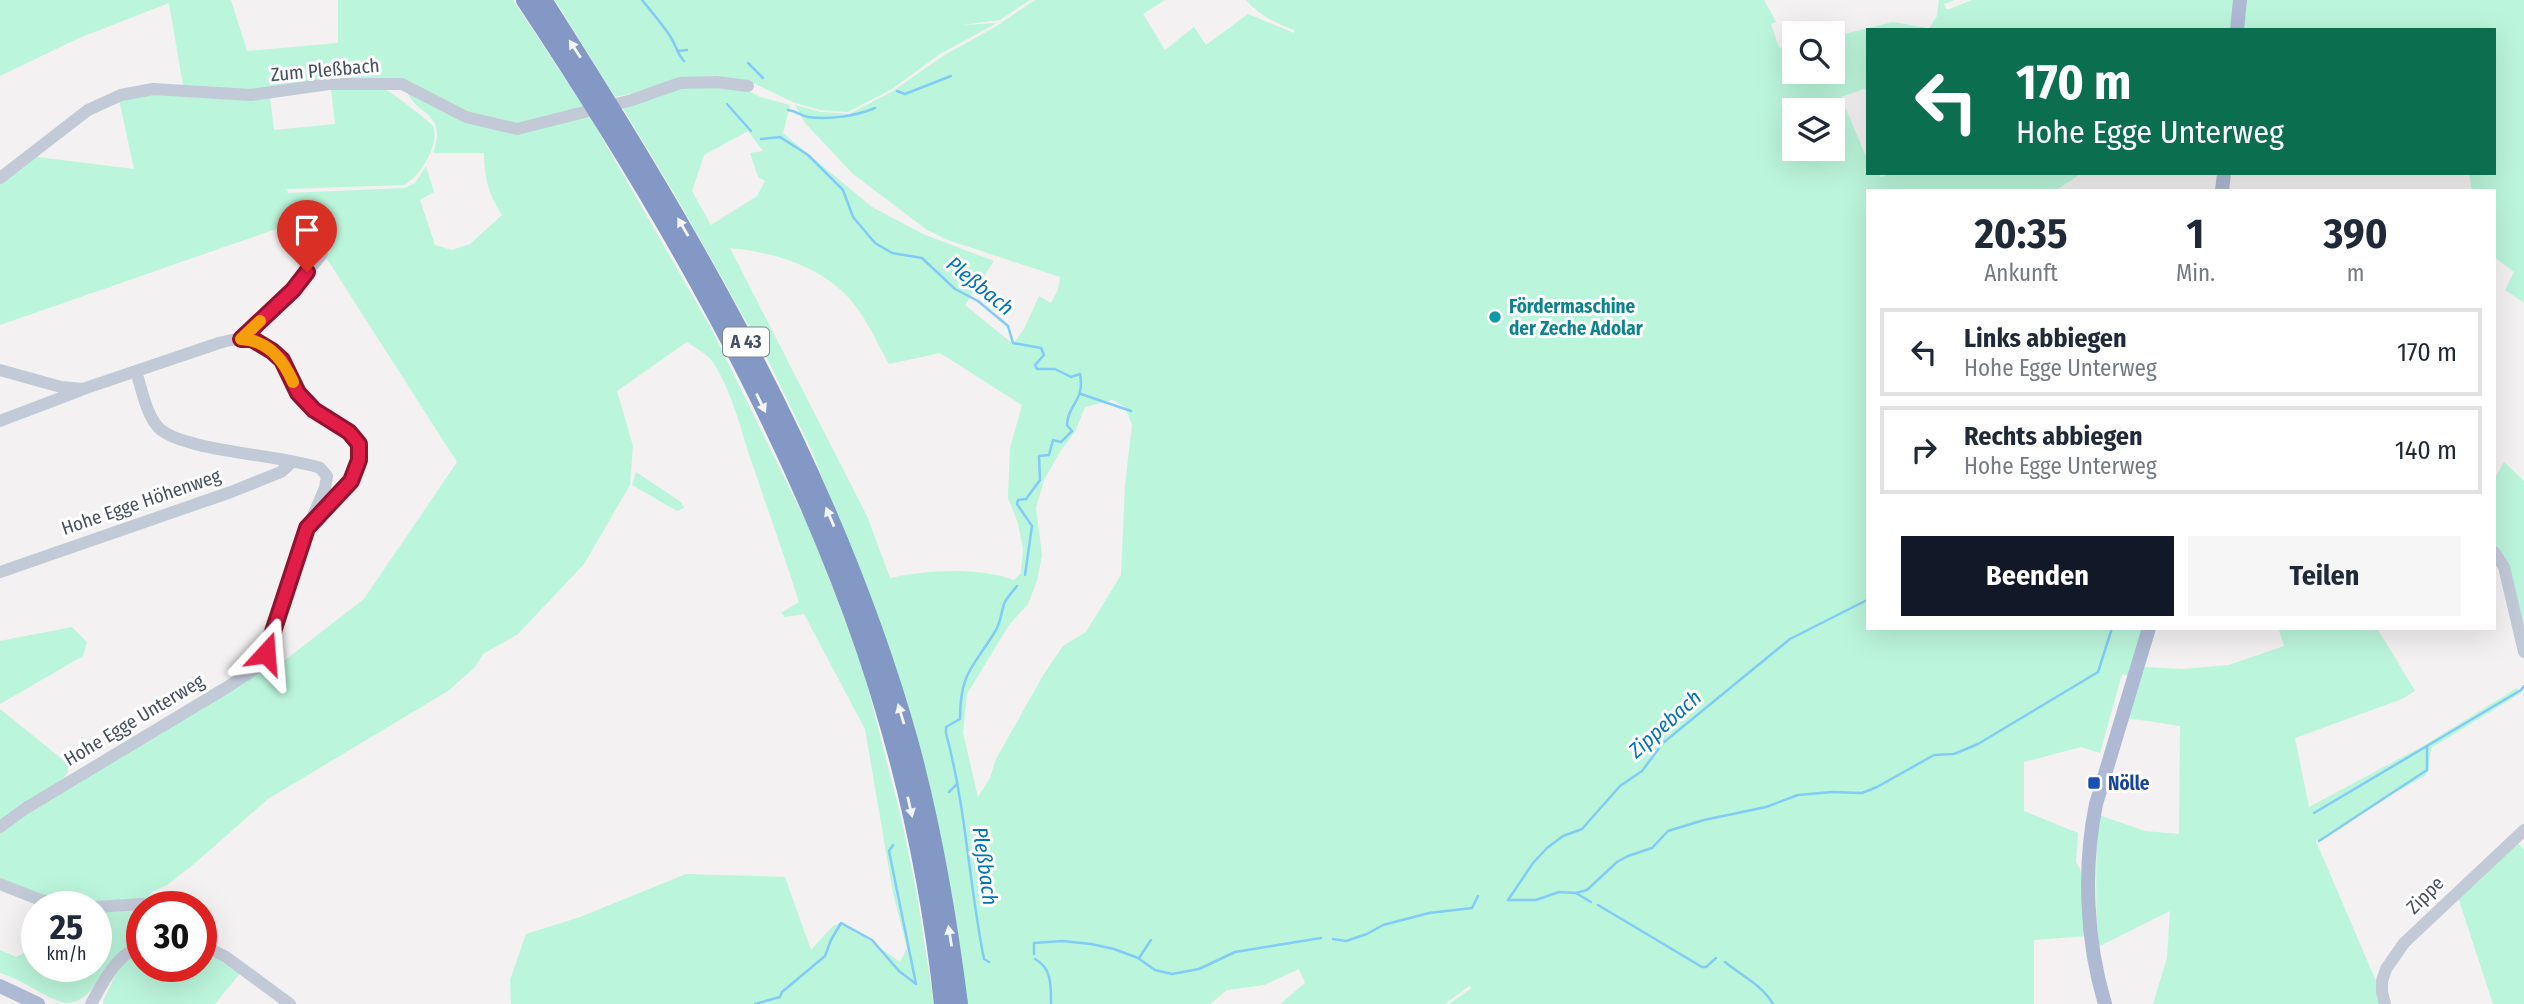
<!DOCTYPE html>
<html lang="de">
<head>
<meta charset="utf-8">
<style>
  body { margin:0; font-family:"Fira Sans Condensed",sans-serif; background:#f6f6f7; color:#1f2937; height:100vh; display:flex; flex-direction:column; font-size:26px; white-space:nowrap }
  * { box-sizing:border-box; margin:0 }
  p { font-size:23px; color:#747a83 }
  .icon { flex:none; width:38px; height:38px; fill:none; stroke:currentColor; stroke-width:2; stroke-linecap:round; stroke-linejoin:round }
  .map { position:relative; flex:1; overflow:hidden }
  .sheet { position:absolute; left:1866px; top:189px; width:630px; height:441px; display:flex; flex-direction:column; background:#fff; border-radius:0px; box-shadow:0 7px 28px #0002 }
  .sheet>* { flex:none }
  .banner { position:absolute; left:1866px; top:28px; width:630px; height:147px; border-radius:0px; box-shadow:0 7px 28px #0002; background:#0b6e4f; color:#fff; overflow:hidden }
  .tools { position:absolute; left:1782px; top:21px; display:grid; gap:14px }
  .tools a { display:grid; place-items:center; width:63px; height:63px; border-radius:0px; background:#fff; box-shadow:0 7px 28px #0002; font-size:35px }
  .speed { position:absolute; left:21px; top:891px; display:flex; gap:14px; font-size:35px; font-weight:700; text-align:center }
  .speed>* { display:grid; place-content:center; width:91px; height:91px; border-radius:50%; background:#fff; box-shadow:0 7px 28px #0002; line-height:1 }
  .speed small { font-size:18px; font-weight:400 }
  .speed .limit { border:10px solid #d22; background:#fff; color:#111 }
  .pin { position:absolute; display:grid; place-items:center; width:60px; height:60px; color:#fff; margin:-72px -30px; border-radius:50% 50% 50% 0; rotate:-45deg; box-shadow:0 0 7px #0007 }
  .pin .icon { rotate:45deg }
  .me { position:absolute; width:77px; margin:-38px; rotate:19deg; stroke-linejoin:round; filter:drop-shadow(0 0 5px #0008) }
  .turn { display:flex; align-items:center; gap:24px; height:147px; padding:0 35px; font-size:32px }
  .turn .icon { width:91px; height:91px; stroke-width:2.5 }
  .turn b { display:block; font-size:49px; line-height:60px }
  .eta { display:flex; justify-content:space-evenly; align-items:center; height:119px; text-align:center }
  .eta b { font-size:42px; font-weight:700; line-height:49px }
  .action { display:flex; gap:14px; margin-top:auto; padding:14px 35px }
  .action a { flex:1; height:80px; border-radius:0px; background:#111827; color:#fff; font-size:28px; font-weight:700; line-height:80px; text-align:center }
  .action a+a { background:#f6f6f7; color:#1f2937 }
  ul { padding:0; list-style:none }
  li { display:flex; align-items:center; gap:21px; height:88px; margin:0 14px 10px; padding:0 21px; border:4px solid #e0e1e3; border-radius:0px }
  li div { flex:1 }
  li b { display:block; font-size:26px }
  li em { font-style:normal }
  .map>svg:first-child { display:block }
</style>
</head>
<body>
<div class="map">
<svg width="2524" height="1004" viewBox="0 0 2524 1004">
  <rect width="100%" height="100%" fill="#f3f1f1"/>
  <g fill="#bbf5db" fill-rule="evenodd">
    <polygon points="0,0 231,0 247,51 338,43 338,0 513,0 584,107 517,128 466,115 402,82 252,91 183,85 169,3 79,38 0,76"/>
    <polygon points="555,0 1030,0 1000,20 962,25 997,23 940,54 892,89 848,112 820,110 795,103 751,82 634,93 615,97"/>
    <path d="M 1035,0 L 1165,0 L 1143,14 L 1165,50 L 1194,27 L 1206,45 L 1248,14 L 1294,33 L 1294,30 C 1275,23 1259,15 1246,0 L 1764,0 L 1776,22 L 1771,24 L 1779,48 L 1794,44 L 1794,72 L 1832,72 L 1832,37 L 1893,22 L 1927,28 L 1925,30 L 1867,30 L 1867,88 L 1841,97 L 1867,159 L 1867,173 L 1877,173 L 1881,177 L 1893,173 L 2082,173 L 2055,191 L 1867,191 L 1867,628 L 2144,628 L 2129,676 L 2122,674 L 2100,753 L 2081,747 L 2024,762 L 2024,811 L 2078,833 L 2076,862 L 2080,869 L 2084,883 L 2087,936 L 2034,940 L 2034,1004 L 1449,1004 L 1472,988 L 1469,986 L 1445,1004 L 1280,1004 L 1305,983 L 1299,969 L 1264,985 L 1227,990 L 1210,1004 L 967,1004 L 936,814 L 895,665 L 812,451 L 767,358 L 674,193 L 621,105 L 683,86 L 747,90 L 760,97 L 790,105 L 783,133 L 872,207 L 923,234 L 994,261 L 965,305 L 1013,344 L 1024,329 L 1039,296 L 1051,303 L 1058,290 L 1060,277 L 948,240 L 927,230 L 853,174 L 805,123 L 795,105 L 821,112 L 849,114 L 893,91 L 943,56 L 995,27 ZM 1794,110 L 1832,110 L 1832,149 L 1794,149 ZM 748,131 L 763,151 L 750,153 L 758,177 L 765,181 L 757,196 L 711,225 L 692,191 L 704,155 ZM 730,248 C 774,252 825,267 854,304 C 868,321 878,345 889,364 L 940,353 L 1022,405 L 1010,448 L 1008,498 L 1018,523 L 1023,549 L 1021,573 L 1014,580 C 977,567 928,570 890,578 L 867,516 ZM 1112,400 L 1125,407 L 1132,425 L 1125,485 L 1121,575 L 1086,632 L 1063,646 L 1044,674 L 996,759 L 990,778 L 978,797 L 963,733 L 967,694 L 1009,625 L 1028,604 L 1037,581 L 1042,555 L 1036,508 L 1044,480 L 1061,450 L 1075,432 L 1085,407 Z"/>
    <polygon points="1939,0 1955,0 1944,4 1947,10 1972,0 2234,0 2231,30 1928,30 1937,16"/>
    <polygon points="2245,0 2524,0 2524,303 2505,290 2514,272 2494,257 2494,191 2472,191 2469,173 2494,173 2494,30 2243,30"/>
    <path d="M 331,88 C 344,89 375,86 386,90 C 390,91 432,123 433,126 C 441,143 419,178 404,185 L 286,189 L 288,193 L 405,188 L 415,183 L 426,166 L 434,192 L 420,200 L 435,245 L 452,250 L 470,244 L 502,215 C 489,196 484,177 484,153 L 433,153 C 448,111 418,119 405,88 L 517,131 L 589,115 L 711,328 L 813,536 L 863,669 L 901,817 L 917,895 L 934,1004 L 511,1004 L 510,980 L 526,934 L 580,917 L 686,874 L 785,877 L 811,950 L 833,926 L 843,922 L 900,962 L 907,948 L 893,893 L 865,729 L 804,614 L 785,617 L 781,613 L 799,602 C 784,555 768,510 752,463 C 740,428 733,394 713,362 C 707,354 695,348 687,342 L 617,391 L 633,446 L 630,485 L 584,564 L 518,634 L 483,654 L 475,667 L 448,691 L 268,799 L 195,863 L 167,885 L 152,892 L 147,900 L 67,904 L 0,881 L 0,831 L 265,661 L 280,664 L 364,599 L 457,462 L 302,220 L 0,325 L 0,179 L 30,156 L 134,169 L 119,99 L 138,94 L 270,97 L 274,130 L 335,124 Z"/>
    <polygon points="2504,462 2524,481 2524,644 2499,551 2494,543 2496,537 2494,531 2494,479"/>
    <polygon points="636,472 681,502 684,508 677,511 632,485"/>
    <polygon points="72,627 87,642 83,656 0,704 0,641"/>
    <path d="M 2284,628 L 2377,628 L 2415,691 L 2402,699 L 2295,738 L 2309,807 L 2425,745 L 2517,688 L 2521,693 L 2431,748 L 2428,771 L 2425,776 L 2379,801 L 2316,841 L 2379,988 L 2382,1004 L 2153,1004 L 2167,958 L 2170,911 L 2098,947 C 2096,903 2095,859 2099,815 L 2145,831 L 2179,834 L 2180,726 L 2127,718 L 2143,667 L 2183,669 L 2229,665 L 2284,646 L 2279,630 Z"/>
    <polygon points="0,709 68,764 68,772 63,779 0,823"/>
    <polygon points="2515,840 2524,850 2524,1004 2493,1004 2457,894"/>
    <path d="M 142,906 L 142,939 C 132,947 119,954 111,963 C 98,977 89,1004 65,1003 C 45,998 24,980 0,973 L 0,950 L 16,957 L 37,947 L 37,966 L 96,966 L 96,909 Z"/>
    <polygon points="142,949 142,966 201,966 201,949 240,973 215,1004 104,1004 103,1001 120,966"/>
  </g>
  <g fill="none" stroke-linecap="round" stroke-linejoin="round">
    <g stroke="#83cbf7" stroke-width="2.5">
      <path d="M 642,0 C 652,12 662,24 670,36 C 676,45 677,53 684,61"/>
      <polyline points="677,51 687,50"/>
      <polyline points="748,63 763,78"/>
      <polyline points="897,91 905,94 951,76"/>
      <polyline points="727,104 751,131"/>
      <path d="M 788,110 C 797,111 801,116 808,117 C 829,120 856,116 875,108"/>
      <path d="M 761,139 L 780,137 L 808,155 L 843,190 L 853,217 L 875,243 L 892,253 L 922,258 L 955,289 L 978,301 L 1008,326 L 1013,343 L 1041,348 L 1044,355 L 1035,365 L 1037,369 L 1055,369 L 1071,377 L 1080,374 C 1085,402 1068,403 1067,425 L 1072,431 L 1061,442 L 1053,440 L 1049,455 L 1039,456 L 1040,480 L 1026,499 L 1018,500 L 1017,504 L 1032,526 L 1025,575"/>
      <polyline points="1081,394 1131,411"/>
      <polyline points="949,792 957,784"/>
      <polyline points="2314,813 2427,746"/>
      <polyline points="2319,841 2427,770 2427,746 2521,690 2524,686"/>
      <polyline points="1576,893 1591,902"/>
      <polyline points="1508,900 1536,900 1559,892 1576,893 1587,890 1617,862 1628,856 1652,848 1668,831 1704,820 1766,807 1798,795 1832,792 1862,793 1877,787 1934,755 1954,754 1978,744 2098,672 2112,628"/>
      <polyline points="1508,900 1533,863 1547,848 1563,836 1582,829 1620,786 1642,771 1663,743 1790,639 1867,600"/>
      <polyline points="1598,905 1702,967 1706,967 1716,958"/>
      <polyline points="1333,939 1346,941 1367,934 1383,925 1429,913 1472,908 1478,896"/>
      <polyline points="1034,954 1034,943 1062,941 1091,944 1114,949 1138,958 1155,970 1172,974 1199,969 1235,952 1321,938"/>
      <polyline points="1139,958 1151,940"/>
      <path d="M 1035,959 C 1052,968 1051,986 1051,1004"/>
      <path d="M 989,962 L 984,959 C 969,885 966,807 946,733 L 946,727 L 960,719 C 960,671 974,667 996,630 C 1001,621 1001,613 1004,604 C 1007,597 1013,591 1017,586"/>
      <path d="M 1725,962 C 1742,976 1762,985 1773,1004"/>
      <polyline points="755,1004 780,997 782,992 825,956 831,940 841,923 872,940 899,971 916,984 889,851 893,845"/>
    </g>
    <g stroke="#c3cad7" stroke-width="12">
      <polyline points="0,178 88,110 121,95 153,89 251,95 329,84 402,84 466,117 517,129 632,100 680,83 716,82 748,86"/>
      <polyline points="241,339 293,290 322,254"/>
      <path d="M 0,370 L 61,387 L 83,389 L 219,343 C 233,339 248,336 261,343 C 288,358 292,388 314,409 C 331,424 365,432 359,461 C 353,492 324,504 308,528 C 301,538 299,552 295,563 C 288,586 275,648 260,664 C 251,673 239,679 229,686 L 26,808 L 0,827"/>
      <path d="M 136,372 C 142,389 146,414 158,427 C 179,451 284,455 320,468 L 327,476 L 325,488 L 312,518"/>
      <polyline points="0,421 79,391"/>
      <polyline points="2494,552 2504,567 2524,652"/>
      <polyline points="0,572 231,492 281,472 292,462"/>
      <polyline points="0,884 38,899 66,906"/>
      <polyline points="96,907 142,904 149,906"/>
      <polyline points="201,944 226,957 290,1004"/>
      <path d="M 91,1004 C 104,981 116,955 142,945"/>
      <polyline points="2385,1004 2382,992 2382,981 2386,969 2404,943 2524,830"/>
    </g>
    <g stroke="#aebad3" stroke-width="14">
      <polyline points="2237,30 2240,0"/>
      <polyline points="2222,191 2224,173"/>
      <polyline points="0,986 38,1004"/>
      <path d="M 2105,1004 C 2086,941 2083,868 2096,804 L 2149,628"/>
    </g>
    <g stroke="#8398c5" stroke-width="18">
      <path d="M 525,0 C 660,203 785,418 865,649 C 904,764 930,883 943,1004"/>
      <path d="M 543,0 C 692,234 835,475 910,744 C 933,829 948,917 959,1004"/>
    </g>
  </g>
  <defs><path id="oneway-solid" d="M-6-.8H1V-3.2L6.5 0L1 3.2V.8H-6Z" transform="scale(1.75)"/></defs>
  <g fill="#f3f5f9">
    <use href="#oneway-solid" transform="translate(575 49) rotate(-123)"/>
    <use href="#oneway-solid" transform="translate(683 227) rotate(-120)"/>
    <use href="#oneway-solid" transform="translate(761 403) rotate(64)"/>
    <use href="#oneway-solid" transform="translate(830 517) rotate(-113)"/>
    <use href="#oneway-solid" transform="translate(901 714) rotate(-107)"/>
    <use href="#oneway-solid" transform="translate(910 807) rotate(77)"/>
    <use href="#oneway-solid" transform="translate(950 936) rotate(-99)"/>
  </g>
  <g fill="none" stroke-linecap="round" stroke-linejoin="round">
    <g stroke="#92132f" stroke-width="18">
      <polyline id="route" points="266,653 307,528 351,481 359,460 359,444 349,432 314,410 298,393 282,360 272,351 252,339 241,339 293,290 307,272"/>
    </g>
    <use href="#route" stroke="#e11d48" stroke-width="12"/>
    <path stroke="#f59e0b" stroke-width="12" d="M 260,321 L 241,339 C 267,340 283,359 293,382"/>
  </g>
  <circle fill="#0f9aa8" stroke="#fff" stroke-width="2.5" cx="1495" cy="317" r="7"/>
  <rect fill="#1a4fb4" stroke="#fff" stroke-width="2.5" x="2087" y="776" width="14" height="14" rx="3.5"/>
  <g text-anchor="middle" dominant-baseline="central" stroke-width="6" stroke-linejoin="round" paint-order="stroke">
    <rect fill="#fff" stroke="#7e8490" stroke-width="2" x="723" y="327.5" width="46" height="29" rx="5"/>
    <g font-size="18" font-weight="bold" fill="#465061">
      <text x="746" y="342">A 43</text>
    </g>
    <g font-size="19" fill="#465061" stroke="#fff">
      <text transform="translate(325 70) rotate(-5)">Zum Pleßbach</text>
      <text transform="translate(141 502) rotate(-19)">Hohe Egge Höhenweg</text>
      <text transform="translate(134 720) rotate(-31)">Hohe Egge Unterweg</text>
      <text transform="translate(2425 895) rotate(-45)">Zippe</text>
    </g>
    <g font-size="19" font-weight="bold" fill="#0d838f" stroke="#fff" text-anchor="start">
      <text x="1509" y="306">Fördermaschine<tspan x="1509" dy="22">der Zeche Adolar</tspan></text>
    </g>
    <g font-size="19" font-weight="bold" fill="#164399" stroke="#fff" text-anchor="start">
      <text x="2108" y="783">Nölle</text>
    </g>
    <g font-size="21" font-style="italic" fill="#0073ba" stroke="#fff">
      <text transform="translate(980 286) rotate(39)">Pleßbach</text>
      <text transform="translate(1665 724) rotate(-42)">Zippebach</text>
      <text transform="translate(985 866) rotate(82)">Pleßbach</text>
    </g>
  </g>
</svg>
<div class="tools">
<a><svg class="icon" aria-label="search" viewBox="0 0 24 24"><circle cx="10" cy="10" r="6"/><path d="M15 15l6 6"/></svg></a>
<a><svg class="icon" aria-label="layers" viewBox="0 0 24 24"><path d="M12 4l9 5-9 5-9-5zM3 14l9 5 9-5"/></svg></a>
</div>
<div class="speed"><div>25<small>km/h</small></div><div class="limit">30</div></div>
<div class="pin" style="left:307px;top:272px;background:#d93025"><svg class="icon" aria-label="arrive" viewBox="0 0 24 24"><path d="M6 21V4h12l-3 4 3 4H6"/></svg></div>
<svg class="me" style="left:266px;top:653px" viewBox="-20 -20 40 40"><path d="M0-17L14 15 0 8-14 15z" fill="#e11d48" stroke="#fff" stroke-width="4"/></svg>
<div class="banner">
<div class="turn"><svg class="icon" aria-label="left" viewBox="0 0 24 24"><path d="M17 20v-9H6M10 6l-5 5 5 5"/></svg><div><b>170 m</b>Hohe Egge Unterweg</div></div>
</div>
<section class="sheet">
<div class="eta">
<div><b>20:35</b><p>Ankunft</p></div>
<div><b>1</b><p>Min.</p></div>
<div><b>390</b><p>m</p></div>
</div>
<ul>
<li><svg class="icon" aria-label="left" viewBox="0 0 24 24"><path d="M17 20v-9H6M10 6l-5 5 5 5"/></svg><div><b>Links abbiegen</b><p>Hohe Egge Unterweg</p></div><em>170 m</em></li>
<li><svg class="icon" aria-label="right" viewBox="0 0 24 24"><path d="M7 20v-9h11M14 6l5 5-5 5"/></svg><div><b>Rechts abbiegen</b><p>Hohe Egge Unterweg</p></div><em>140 m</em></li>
</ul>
<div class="action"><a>Beenden</a><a>Teilen</a></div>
</section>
</div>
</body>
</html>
